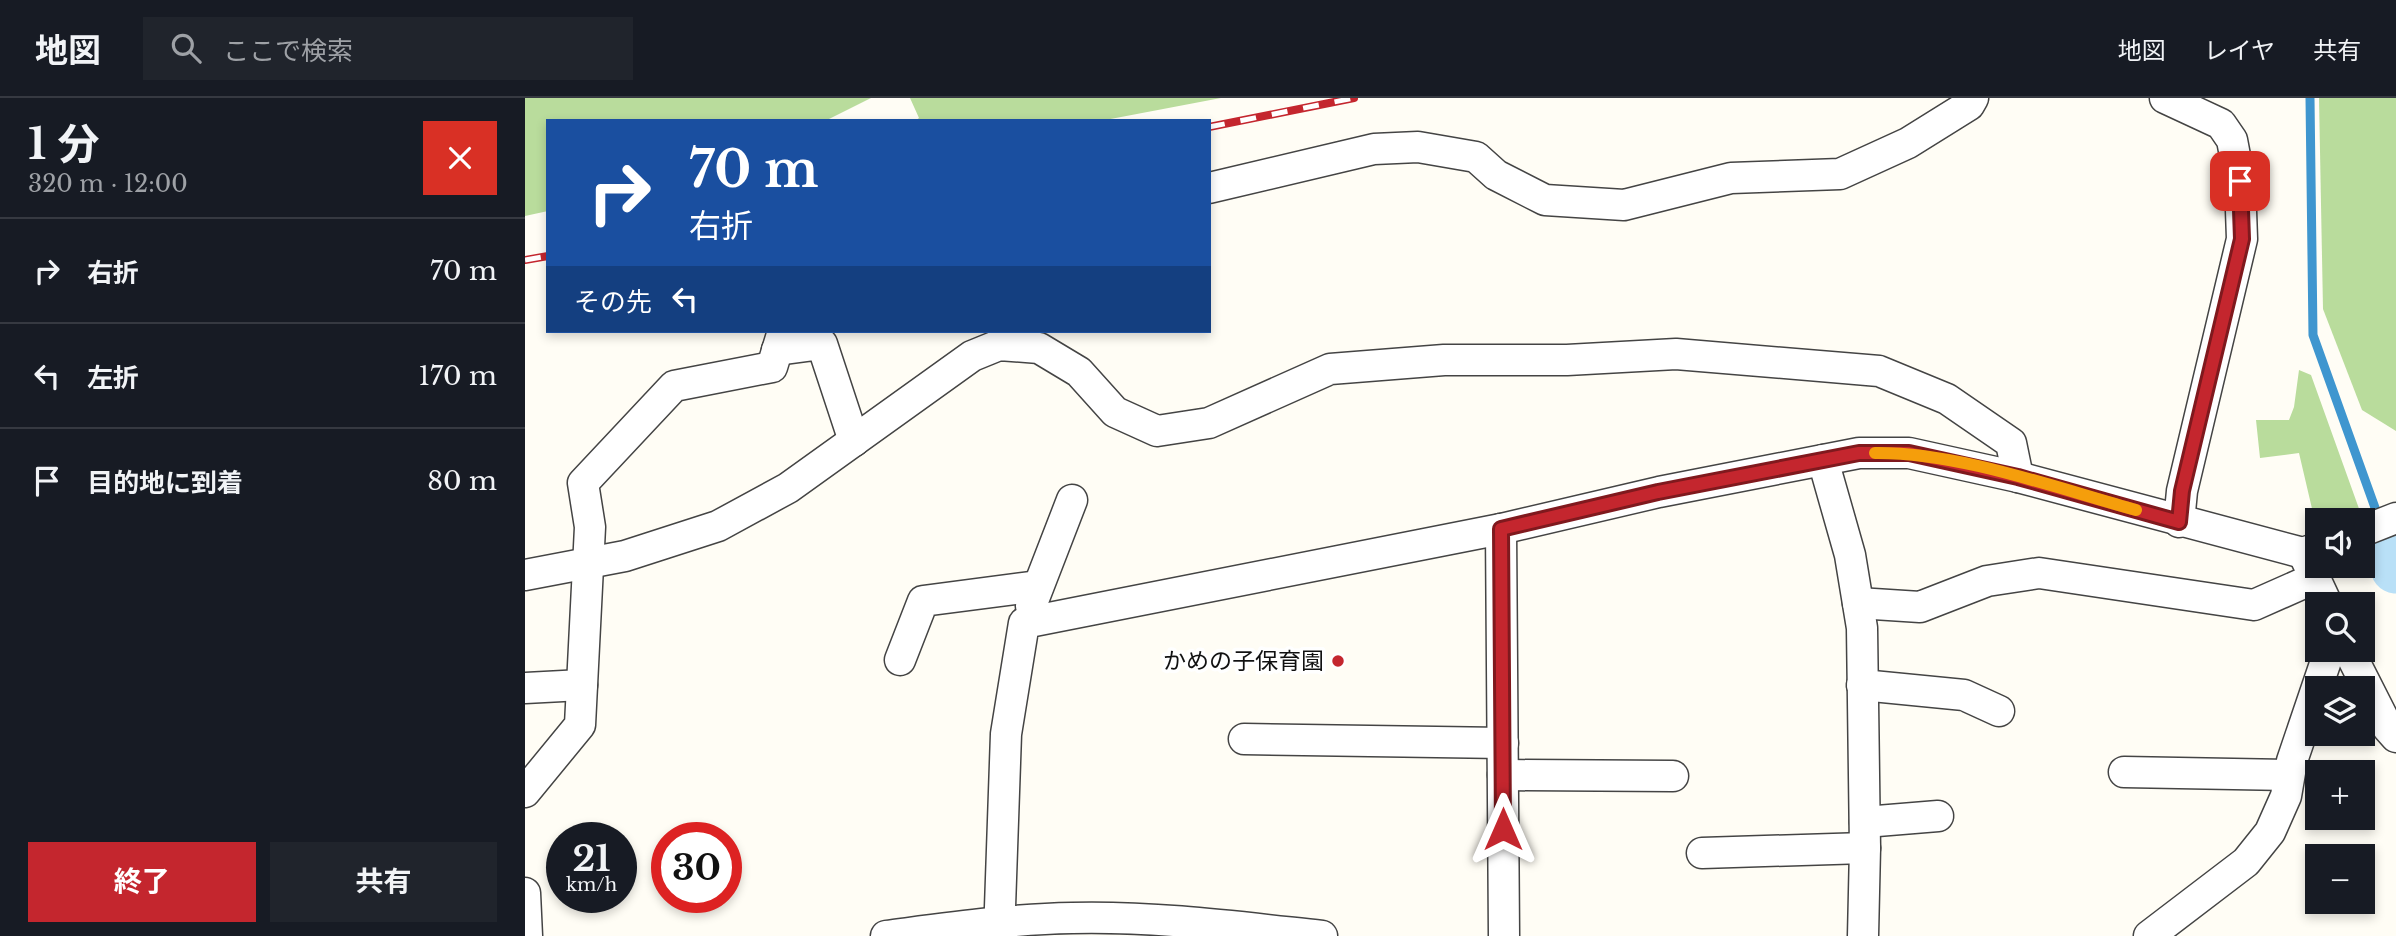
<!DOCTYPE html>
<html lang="ja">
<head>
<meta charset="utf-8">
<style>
  body { margin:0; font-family:"Libre Baskerville","Noto Sans JP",serif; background:#20242c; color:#f1f3f6; height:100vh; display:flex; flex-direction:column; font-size:26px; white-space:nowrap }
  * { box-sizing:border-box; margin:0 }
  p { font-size:23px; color:#9ea1a6 }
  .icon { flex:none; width:38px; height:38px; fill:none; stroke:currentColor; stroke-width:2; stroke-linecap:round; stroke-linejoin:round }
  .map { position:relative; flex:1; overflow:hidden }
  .panel { display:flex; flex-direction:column; background:#171b24; width:525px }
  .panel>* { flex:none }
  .hud { position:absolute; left:21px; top:21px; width:665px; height:214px; border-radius:0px; box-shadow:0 4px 10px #0003; background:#1a4fa0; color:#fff; overflow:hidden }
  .buttons { position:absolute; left:1780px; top:410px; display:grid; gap:14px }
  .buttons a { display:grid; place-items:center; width:70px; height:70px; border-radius:0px; background:#171b24; box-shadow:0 4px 10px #0003; font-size:35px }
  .speed { position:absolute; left:21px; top:724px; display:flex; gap:14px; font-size:35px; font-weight:700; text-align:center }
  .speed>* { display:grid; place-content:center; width:91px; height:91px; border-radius:50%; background:#171b24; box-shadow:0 4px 10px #0003; line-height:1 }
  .speed small { font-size:18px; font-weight:400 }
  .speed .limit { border:10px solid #d22; background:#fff; color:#111 }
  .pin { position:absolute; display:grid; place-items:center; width:60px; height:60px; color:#fff; margin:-30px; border-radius:14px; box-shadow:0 4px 10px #0006 }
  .me { position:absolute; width:77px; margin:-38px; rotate:0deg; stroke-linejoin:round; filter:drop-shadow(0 0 5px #0008) }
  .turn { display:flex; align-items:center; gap:24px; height:147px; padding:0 28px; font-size:32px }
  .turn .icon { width:91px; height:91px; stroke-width:2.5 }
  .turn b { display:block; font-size:49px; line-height:60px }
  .then { display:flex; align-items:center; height:66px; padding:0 28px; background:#0003; gap:14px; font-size:26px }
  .round { display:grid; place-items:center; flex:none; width:74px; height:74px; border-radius:0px; background:#20242c }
  .head { display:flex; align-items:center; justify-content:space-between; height:119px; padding:0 28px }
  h1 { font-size:42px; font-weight:700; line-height:52px }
  .cta { display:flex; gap:14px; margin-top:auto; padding:14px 28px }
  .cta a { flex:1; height:80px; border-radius:0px; background:#c4262e; color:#fff; font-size:28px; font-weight:700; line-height:80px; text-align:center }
  .cta a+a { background:#20242c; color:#f1f3f6 }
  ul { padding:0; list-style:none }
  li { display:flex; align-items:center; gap:21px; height:105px; padding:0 28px; border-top:2px solid #363941 }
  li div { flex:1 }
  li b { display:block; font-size:26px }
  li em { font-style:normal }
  header { display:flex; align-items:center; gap:42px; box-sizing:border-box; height:98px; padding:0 35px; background:#171b24; border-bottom:2px solid #363941 }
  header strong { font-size:33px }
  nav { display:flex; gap:38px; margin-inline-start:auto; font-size:24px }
  .search { width:490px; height:63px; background:#20242c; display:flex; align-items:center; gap:18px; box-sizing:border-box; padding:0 24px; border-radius:0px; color:#9ea1a6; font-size:26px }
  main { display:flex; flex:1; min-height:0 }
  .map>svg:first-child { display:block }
</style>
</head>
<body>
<header>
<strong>地図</strong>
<div class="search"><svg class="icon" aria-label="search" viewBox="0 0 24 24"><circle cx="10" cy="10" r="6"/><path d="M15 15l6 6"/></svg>ここで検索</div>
<nav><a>地図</a><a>レイヤ</a><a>共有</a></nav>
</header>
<main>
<section class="panel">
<div class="head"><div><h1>1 分</h1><p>320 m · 12:00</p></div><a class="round" style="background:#d93025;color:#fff"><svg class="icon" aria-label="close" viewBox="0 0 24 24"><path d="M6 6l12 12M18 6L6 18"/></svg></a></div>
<ul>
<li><svg class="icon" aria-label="right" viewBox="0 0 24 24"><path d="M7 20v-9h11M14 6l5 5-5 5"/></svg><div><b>右折</b></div><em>70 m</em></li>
<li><svg class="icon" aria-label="left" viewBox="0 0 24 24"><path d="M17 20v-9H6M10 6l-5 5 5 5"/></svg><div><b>左折</b></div><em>170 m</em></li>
<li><svg class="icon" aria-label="arrive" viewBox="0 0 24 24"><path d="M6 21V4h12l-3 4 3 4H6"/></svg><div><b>目的地に到着</b></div><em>80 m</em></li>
</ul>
<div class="cta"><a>終了</a><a>共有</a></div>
</section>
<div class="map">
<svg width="1871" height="838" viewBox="0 0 1871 838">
  <rect width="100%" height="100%" fill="#fffdf5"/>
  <g fill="#b9dc9c">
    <polygon points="0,0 346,0 300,23 23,23 23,113 0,118"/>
    <polygon points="385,0 696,0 575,23 390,23 394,20"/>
    <polygon points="1794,0 1871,0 1871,333 1837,312 1798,211"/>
    <polygon points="1774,272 1786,277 1837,419 1792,422 1792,432 1774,355 1735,360 1731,322 1764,322 1769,309"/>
  </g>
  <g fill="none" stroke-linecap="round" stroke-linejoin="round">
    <polyline stroke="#3f96cf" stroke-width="9" points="1785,0 1788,237 1867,457"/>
    <polyline stroke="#b9e0f7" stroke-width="51" points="1871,454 1867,457 1871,470"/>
    <g stroke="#444" stroke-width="33">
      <g id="minor">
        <polyline points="1640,0 1696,26 1707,42 1715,84 1717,141 1657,393 1654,424"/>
        <polyline points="684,90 849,51 893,49 951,59 971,77 1020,102 1099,107 1206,80 1315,76 1383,45 1444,7 1448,0"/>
        <polyline points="252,252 297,246 329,343"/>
        <polyline points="1298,362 1325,457 1337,530 1340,750 1338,838"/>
        <polyline points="976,431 979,838"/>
        <polyline points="1838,433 1871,420"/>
        <polyline points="1781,461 1802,506"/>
        <polyline points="0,477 100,458 193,428 263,390 447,258 474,247 514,250 554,274 590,314 632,333 684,325 805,271 919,262 1042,262 1151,256 1354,273 1422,301 1486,345 1493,379"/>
        <polyline points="1333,505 1395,509 1462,483 1514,475 1729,507 1790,480"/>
        <polyline points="506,508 547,402"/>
        <polyline points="1823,551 1863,630 1871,639"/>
        <polyline points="375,562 398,503 513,488"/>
        <polyline points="1337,587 1439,597 1474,613"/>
        <polyline points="0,590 57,587"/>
        <polyline points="719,641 978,645"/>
        <polyline points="1599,674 1764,677"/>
        <polyline points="978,677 1148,678"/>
        <polyline points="0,694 55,627 65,429 58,385 149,288 247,269 258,233"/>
        <polyline points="1340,724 1413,718"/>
        <polyline points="1177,755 1340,750"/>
        <polyline points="0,795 2,838"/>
        <path d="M 361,838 C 423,830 485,821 547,820 C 630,818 714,829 797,838"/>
        <polyline points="474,838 481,636 499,525 976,431 1134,394 1334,355 1384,355 1493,379 1778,455 1792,450"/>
        <polyline points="1624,838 1721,764 1745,734 1761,698 1767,663 1805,551"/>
      </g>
    </g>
    <use href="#minor" stroke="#fff" stroke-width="30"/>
    <g stroke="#c4262e" stroke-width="8">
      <g id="rail">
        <polyline points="684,29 829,0"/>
        <polyline points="0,162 23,158"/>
      </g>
    </g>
    <use href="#rail" stroke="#fff" stroke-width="5" stroke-dasharray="16" stroke-linecap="butt"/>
  </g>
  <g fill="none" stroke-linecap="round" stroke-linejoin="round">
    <g stroke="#7f191e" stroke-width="18">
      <polyline id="route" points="978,731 976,431 1133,394 1334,355 1384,355 1493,379 1654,424 1657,393 1717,141 1715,83"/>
    </g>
    <use href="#route" stroke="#c4262e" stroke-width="12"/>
    <path stroke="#f59e0b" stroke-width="12" d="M 1350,355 C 1433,354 1531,390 1611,412"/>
  </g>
  <circle fill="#c4262e" stroke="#fff" stroke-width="2.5" cx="813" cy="563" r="7"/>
  <g text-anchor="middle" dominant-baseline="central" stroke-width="7" stroke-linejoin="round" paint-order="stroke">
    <g font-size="23" fill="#111" stroke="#fff" text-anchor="end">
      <text x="799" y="563">かめの子保育園</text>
    </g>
  </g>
</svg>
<div class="buttons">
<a><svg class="icon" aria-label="sound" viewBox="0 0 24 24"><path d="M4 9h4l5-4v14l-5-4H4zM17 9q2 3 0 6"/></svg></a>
<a><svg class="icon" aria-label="search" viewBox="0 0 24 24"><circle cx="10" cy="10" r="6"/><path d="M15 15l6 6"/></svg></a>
<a><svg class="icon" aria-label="layers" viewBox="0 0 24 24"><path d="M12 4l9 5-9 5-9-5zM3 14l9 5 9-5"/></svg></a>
<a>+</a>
<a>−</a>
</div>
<div class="speed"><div>21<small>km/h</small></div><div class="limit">30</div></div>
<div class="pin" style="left:1715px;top:83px;background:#d93025"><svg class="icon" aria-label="arrive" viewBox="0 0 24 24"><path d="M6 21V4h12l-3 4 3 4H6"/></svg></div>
<svg class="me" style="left:978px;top:731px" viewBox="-20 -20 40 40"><path d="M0-17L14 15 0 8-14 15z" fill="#c4262e" stroke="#fff" stroke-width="4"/></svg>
<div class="hud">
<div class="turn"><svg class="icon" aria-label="right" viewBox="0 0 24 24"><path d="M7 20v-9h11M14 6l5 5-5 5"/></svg><div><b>70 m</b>右折</div></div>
<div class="then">その先<svg class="icon" aria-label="left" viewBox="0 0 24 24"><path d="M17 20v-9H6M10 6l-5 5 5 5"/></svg></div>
</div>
</div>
</main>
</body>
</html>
